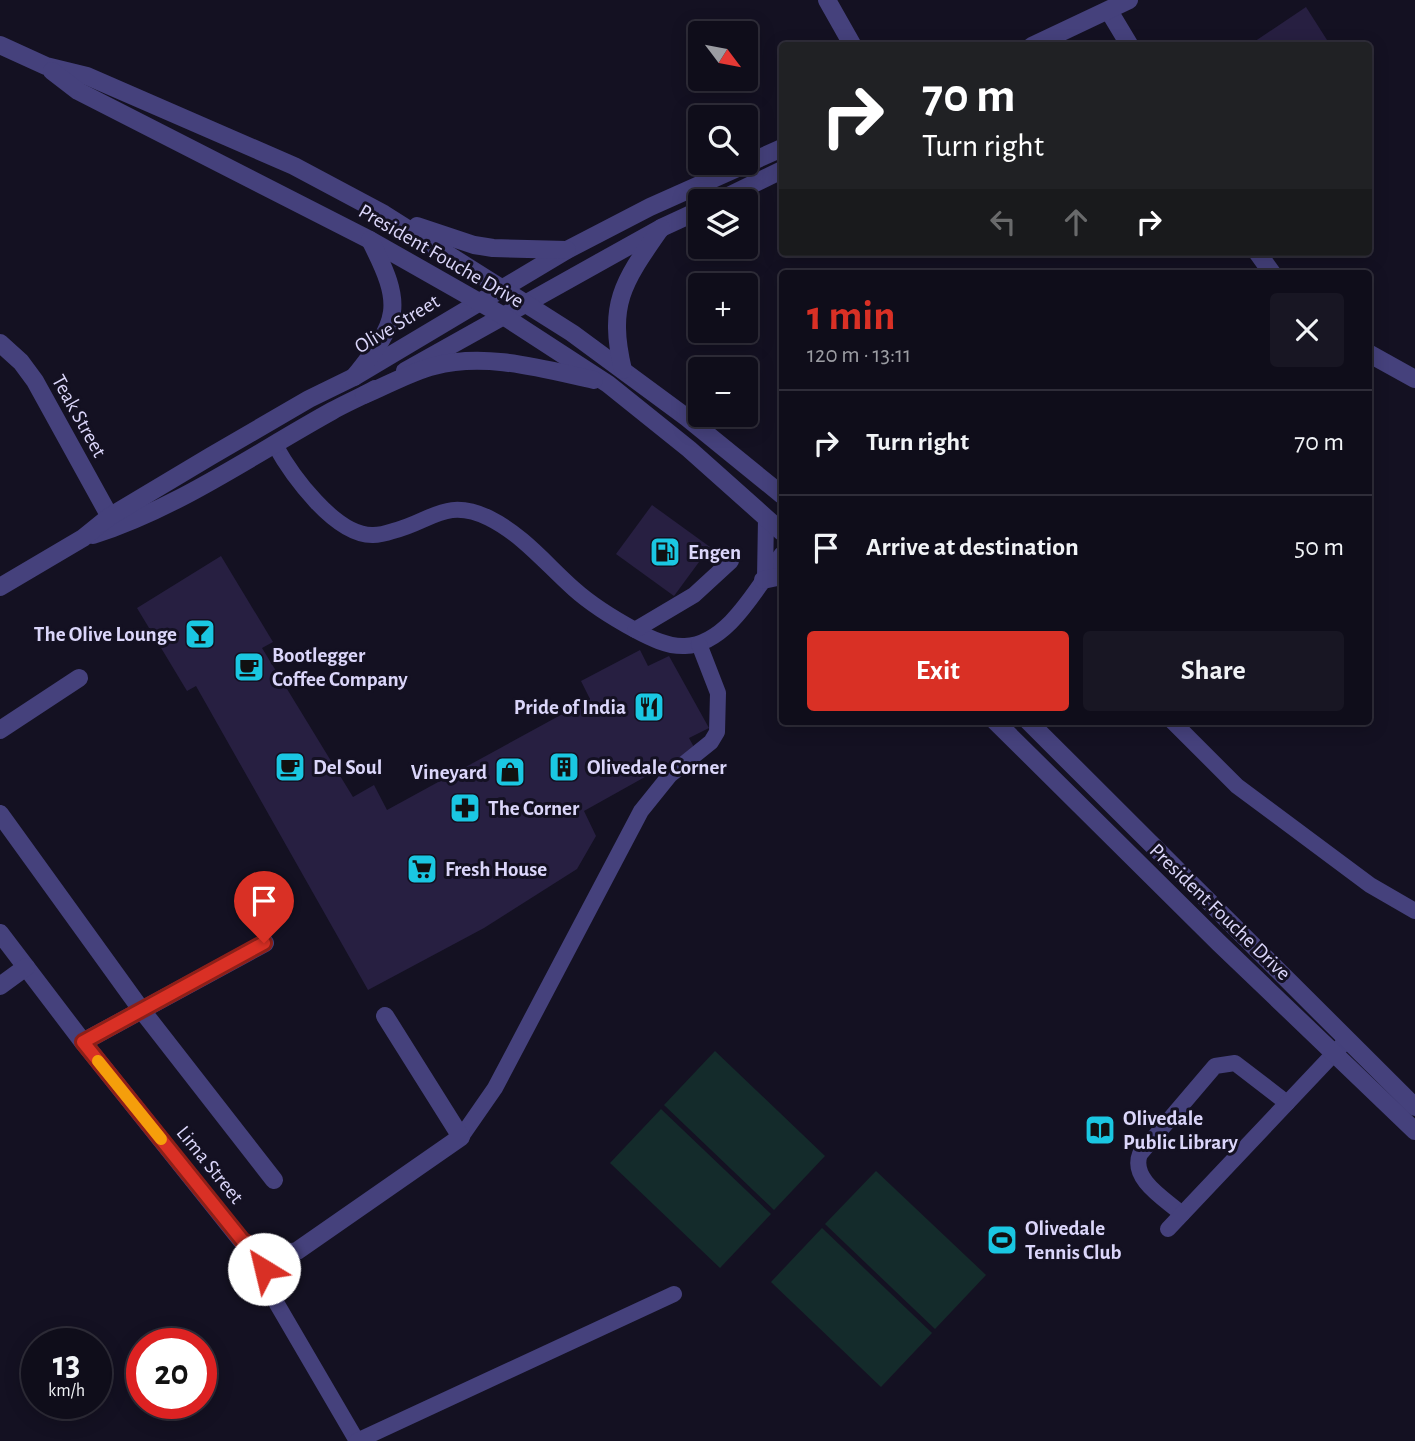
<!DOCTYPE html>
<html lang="en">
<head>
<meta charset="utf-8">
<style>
  body { margin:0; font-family:"Alegreya Sans",sans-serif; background:#181623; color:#f1f3f6; height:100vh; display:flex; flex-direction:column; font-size:26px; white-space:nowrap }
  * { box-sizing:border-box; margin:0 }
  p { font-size:23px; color:#9b9ca2 }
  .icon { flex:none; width:38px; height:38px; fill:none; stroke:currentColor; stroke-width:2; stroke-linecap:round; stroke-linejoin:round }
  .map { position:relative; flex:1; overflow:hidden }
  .details { position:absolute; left:779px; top:270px; width:593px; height:455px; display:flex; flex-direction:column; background:#0f0d1a; border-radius:7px; box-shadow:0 4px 18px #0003,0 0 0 2px #2f2d39 }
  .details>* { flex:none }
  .banner { position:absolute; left:779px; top:42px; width:593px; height:214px; border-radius:7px; box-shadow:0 4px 18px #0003,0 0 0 2px #2f2d39; background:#202124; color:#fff; overflow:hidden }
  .needle { width:46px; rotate:122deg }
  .buttons { position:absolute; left:688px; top:21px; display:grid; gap:14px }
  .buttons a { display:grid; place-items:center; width:70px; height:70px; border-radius:7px; background:#0f0d1a; box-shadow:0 4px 18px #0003,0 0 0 2px #2f2d39; font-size:35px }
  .speed { position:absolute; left:21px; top:1328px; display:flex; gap:14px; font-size:35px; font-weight:700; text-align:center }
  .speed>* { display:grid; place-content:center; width:91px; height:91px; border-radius:50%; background:#0f0d1a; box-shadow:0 4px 18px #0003,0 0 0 2px #2f2d39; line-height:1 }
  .speed small { font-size:18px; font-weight:400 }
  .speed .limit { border:10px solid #d22; background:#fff; color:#111 }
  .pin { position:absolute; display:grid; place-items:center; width:60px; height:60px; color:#fff; margin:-72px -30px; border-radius:50% 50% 50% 0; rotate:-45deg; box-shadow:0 0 7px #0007 }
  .pin .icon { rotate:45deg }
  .me { position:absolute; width:77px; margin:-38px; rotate:324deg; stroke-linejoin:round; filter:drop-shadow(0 0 5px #0008) }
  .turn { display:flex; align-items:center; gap:24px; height:147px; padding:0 28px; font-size:32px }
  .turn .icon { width:91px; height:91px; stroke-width:2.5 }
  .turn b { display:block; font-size:49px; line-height:60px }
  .lanes { display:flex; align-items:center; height:66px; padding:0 28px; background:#0003; justify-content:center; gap:35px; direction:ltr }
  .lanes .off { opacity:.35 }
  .round { display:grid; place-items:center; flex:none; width:74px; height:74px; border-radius:7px; background:#181623 }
  .summary { display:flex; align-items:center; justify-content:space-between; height:119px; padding:0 28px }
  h1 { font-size:42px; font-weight:700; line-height:52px; color:#d93025 }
  .button { display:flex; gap:14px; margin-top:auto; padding:14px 28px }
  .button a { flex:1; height:80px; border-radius:7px; background:#d93025; color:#fff; font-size:28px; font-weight:700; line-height:80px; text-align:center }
  .button a+a { background:#181623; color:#f1f3f6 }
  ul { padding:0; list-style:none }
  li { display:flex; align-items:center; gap:21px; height:105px; padding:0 28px; border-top:2px solid #2f2d39 }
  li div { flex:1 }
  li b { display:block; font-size:26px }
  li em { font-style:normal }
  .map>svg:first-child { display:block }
</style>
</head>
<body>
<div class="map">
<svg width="1415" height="1441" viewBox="0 0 1415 1441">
  <rect width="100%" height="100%" fill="#141122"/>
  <g fill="#142b2b">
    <polygon points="715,1051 825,1156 774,1210 664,1105"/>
    <polygon points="661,1109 771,1214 720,1268 610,1163"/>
    <polygon points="876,1171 986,1275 935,1329 825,1224"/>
    <polygon points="822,1228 932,1333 881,1387 771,1282"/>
  </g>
  <g fill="#271f41">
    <polygon points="1306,7 1327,40 1319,46 1248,46"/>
    <polygon points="652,505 710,547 674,596 616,554"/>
    <polygon points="221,556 273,642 262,648 353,797 374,785 387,810 590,699 581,681 640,650 648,666 669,656 709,728 689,738 695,749 584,811 596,836 577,869 484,928 368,990 196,686 187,691 137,608"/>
  </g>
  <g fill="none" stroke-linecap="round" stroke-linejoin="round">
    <g stroke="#45417c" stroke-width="16">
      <path d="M 275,445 C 291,474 335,536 373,535 C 379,535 387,533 393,531 C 431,522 445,497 489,518 C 523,535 546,564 574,589 C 593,606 613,618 635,630 C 650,638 668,647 685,646 C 729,644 758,585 782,554"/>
      <polyline points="765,578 766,518"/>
      <polyline points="635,630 694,595 731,561"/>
      <polyline points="1172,721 1237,786 1370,885 1415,911"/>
      <polyline points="461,1137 495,1088 641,811 670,775 711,742 717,732 718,693 699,644"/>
      <path d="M 1182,1214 C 1165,1199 1130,1179 1140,1154 L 1215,1066 L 1235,1063 L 1287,1103"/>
      <polyline points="1168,1229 1342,1045"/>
      <polyline points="259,1251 277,1304 357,1441"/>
      <polyline points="357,1441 674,1294"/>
    </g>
    <g stroke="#45417c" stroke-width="18">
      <polyline points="827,0 853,46"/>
      <polyline points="1109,11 1130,46"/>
      <polyline points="1032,46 1129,0"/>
      <polyline points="718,201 782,170"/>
      <polyline points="1257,252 1272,273"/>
      <polyline points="0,343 21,362 35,381 115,526"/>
      <polyline points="1368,353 1415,379"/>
      <polyline points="405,371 661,228 700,210"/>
      <path d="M 93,535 C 178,508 254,454 332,411 C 346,403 361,397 375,389"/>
      <polyline points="0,587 83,538 109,517 211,456 309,399 354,377 567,250 650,207 782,148"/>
      <polyline points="0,730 79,678"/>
      <polyline points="0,814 140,1008 274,1180"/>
      <path d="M 0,933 L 83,1042 L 241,1240 C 261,1253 274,1256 297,1251 L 461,1137 L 385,1016"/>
      <polyline points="0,986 26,967"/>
      <polyline points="83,1042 265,943"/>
    </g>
    <g stroke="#45417c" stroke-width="18">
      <polyline points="0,45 46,66 87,76 294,166 384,214 572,333 686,417 782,495"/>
      <polyline points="52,71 78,91 370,240 502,315 608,384 689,449 782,532"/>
      <polyline points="417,226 474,245 493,248 567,250"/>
      <path d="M 623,370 C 607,303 624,281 661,228"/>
      <path d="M 354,377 C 400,320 404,306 370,240"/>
      <path d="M 364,395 C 386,386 410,372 434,366 C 486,352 543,369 594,380"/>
      <polyline points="763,580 782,576"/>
      <polyline points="995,721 1219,943 1415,1131"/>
      <polyline points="1028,721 1415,1107"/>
    </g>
  </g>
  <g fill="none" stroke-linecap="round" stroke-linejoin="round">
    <g stroke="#8d1f18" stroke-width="18">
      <polyline id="route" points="264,1269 258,1251 242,1240 83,1042 264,943"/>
    </g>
    <use href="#route" stroke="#d93025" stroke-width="12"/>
    <polyline stroke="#f59e0b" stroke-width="12" points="98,1061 161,1139"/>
  </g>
  <defs>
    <g id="fuel-square" transform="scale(1.575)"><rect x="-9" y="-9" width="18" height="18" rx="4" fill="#1ac7e2" stroke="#141122"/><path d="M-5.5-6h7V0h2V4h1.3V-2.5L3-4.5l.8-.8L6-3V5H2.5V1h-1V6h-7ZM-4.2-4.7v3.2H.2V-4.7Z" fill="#111"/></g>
    <g id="bar-square" transform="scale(1.575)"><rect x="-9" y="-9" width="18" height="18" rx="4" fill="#1ac7e2" stroke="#141122"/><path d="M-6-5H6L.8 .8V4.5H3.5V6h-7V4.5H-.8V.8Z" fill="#111"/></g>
    <g id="cafe-square" transform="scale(1.575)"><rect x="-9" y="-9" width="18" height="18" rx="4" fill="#1ac7e2" stroke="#141122"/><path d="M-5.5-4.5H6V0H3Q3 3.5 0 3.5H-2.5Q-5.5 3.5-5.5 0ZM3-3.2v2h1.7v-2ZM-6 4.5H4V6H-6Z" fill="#111"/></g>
    <g id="restaurant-square" transform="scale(1.575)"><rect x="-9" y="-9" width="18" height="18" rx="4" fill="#1ac7e2" stroke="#141122"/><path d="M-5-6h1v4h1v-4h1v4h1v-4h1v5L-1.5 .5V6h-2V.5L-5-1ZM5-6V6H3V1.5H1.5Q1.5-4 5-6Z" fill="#111"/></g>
    <g id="building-square" transform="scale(1.575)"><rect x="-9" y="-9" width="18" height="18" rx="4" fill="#1ac7e2" stroke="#141122"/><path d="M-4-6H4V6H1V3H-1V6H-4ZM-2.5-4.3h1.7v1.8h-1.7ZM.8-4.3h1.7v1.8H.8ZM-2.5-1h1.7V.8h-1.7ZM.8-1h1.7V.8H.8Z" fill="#111"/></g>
    <g id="shop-square" transform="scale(1.575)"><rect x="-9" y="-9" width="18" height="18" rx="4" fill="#1ac7e2" stroke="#141122"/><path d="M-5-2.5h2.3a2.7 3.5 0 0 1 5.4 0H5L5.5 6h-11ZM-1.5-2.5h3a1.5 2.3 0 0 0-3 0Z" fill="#111"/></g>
    <g id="pharmacy-square" transform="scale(1.575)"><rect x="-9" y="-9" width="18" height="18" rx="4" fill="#1ac7e2" stroke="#141122"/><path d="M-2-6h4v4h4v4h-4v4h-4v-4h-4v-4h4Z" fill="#111"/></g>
    <g id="supermarket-square" transform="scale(1.575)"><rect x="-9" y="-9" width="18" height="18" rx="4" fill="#1ac7e2" stroke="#141122"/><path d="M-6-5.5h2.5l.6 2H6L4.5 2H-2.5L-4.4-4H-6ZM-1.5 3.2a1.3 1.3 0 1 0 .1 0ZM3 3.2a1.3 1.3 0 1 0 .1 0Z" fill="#111"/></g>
    <g id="library-square" transform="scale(1.575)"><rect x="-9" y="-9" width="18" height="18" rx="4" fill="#1ac7e2" stroke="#141122"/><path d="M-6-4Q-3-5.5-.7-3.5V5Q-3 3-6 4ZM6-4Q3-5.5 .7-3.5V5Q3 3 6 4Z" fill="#111"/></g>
    <g id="stadium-square" transform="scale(1.575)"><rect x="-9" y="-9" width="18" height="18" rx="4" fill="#1ac7e2" stroke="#141122"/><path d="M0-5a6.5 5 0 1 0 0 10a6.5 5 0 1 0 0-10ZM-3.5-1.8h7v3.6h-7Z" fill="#111"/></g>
  </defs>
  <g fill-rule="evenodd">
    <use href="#fuel-square" x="665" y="552"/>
    <use href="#bar-square" x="200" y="634"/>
    <use href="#cafe-square" x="249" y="667"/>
    <use href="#restaurant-square" x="649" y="707"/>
    <use href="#cafe-square" x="290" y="767"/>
    <use href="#building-square" x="564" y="767"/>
    <use href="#shop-square" x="510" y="772"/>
    <use href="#pharmacy-square" x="465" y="808"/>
    <use href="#supermarket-square" x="422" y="869"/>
    <use href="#library-square" x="1100" y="1130"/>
    <use href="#stadium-square" x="1002" y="1240"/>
  </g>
  <g text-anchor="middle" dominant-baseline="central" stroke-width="6" stroke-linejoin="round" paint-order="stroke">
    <g font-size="21" fill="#dbd6fa" stroke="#141122">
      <text transform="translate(441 256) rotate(30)">President Fouche Drive</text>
      <text transform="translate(397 324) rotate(-31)">Olive Street</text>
      <text transform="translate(79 416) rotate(61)">Teak Street</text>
      <text transform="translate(1220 912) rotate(44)">President Fouche Drive</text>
      <text transform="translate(210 1165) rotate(51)">Lima Street</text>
    </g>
    <g font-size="21" font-weight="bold" fill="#dbd6fa" stroke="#141122" text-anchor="start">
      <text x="688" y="552">Engen</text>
      <text x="177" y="634" text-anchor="end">The Olive Lounge</text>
      <text x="272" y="655">Bootlegger<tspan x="272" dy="24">Coffee Company</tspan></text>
      <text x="626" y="707" text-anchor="end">Pride of India</text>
      <text x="313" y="767">Del Soul</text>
      <text x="587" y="767">Olivedale Corner</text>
      <text x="487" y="772" text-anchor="end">Vineyard</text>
      <text x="488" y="808">The Corner</text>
      <text x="445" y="869">Fresh House</text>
      <text x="1123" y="1118">Olivedale<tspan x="1123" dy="24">Public Library</tspan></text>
      <text x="1025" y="1228">Olivedale<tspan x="1025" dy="24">Tennis Club</tspan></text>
    </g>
  </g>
</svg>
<div class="buttons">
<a><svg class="needle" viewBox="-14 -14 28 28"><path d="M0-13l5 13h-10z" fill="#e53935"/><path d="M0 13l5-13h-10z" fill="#9b9ca2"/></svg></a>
<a><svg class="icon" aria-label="search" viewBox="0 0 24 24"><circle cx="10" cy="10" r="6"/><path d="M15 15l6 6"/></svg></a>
<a><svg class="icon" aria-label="layers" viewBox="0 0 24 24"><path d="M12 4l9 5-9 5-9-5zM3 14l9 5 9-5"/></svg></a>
<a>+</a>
<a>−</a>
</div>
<div class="speed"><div>13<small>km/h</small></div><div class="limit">20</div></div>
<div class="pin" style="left:264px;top:943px;background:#d93025"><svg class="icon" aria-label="arrive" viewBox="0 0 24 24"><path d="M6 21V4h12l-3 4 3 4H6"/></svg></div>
<svg class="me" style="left:264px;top:1269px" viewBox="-20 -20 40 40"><circle r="19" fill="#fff"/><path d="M0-13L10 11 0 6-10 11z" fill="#d93025"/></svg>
<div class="banner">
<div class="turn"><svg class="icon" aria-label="right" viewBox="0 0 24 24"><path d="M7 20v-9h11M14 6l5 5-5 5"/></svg><div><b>70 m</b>Turn right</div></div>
<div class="lanes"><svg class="icon off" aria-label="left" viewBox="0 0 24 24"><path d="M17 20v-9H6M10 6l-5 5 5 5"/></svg><svg class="icon off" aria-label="ahead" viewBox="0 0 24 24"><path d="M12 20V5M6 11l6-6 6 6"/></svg><svg class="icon" aria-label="right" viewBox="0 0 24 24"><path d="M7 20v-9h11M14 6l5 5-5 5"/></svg></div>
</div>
<section class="details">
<div class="summary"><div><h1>1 min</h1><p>120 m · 13:11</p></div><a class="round"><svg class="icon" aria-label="close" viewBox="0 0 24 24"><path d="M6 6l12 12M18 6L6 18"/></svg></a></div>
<ul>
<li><svg class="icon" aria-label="right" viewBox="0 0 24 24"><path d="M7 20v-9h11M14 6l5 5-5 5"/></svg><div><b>Turn right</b></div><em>70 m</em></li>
<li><svg class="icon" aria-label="arrive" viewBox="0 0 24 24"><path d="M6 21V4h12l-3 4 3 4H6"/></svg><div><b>Arrive at destination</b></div><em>50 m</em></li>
</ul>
<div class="button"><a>Exit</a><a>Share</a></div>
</section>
</div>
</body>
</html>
